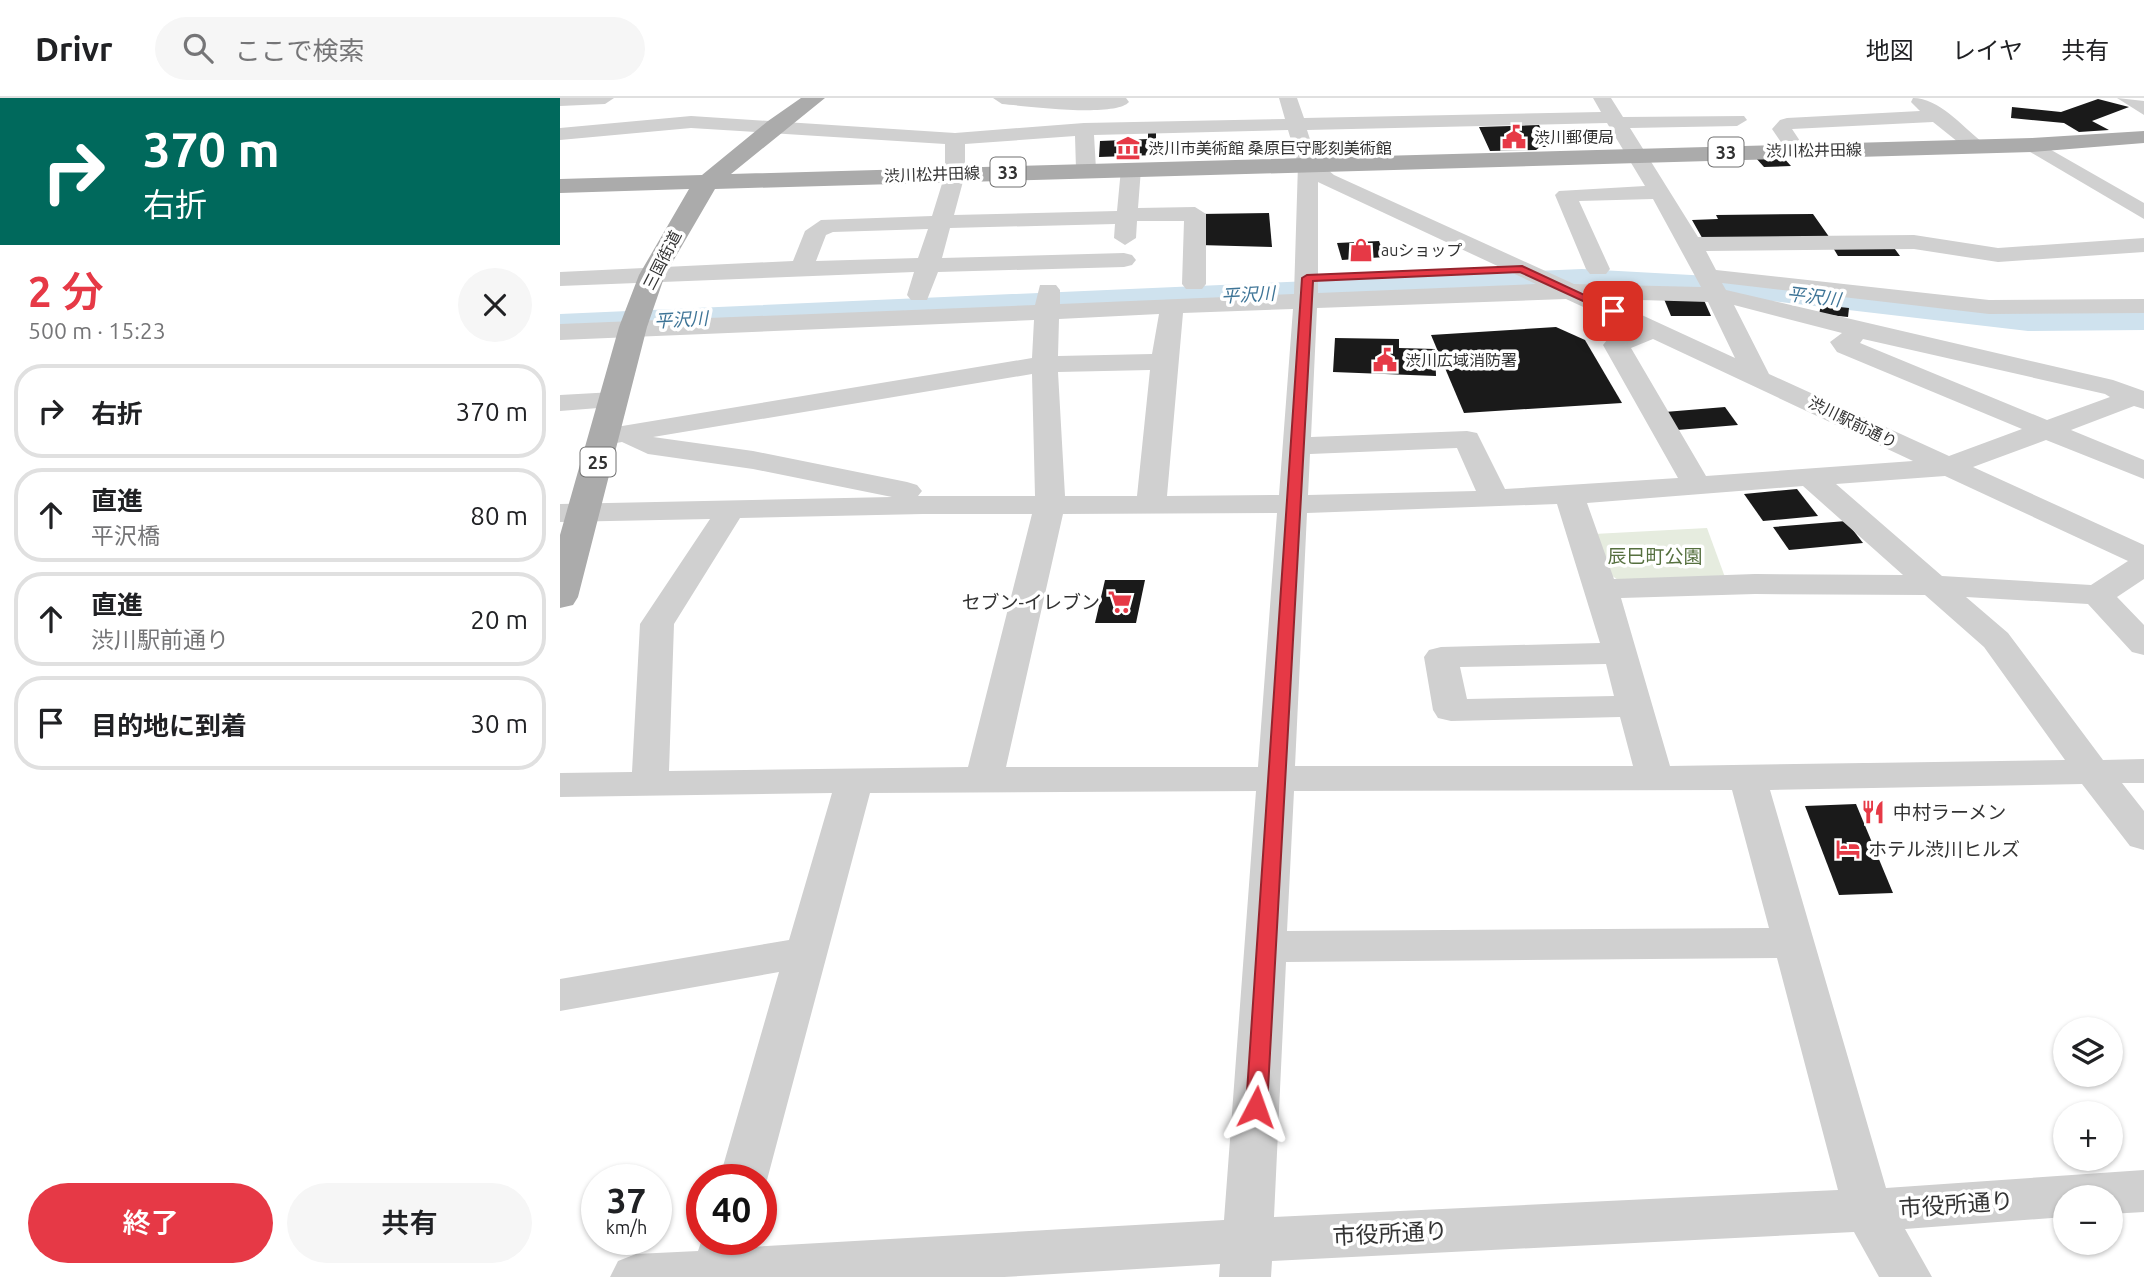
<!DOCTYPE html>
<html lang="ja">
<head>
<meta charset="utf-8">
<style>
  body { margin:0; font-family:Ubuntu,"Noto Sans JP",sans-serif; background:#f6f6f6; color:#202124; height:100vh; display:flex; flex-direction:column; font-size:26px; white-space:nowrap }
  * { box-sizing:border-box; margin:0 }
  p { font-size:23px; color:#757577 }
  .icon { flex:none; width:38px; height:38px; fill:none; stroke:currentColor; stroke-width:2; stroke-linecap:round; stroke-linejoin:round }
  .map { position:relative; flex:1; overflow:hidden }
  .drawer { display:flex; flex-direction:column; background:#fff; width:560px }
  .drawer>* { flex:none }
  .guide { background:#00695c; color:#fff; overflow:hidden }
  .tools { position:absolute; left:1493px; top:919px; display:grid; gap:14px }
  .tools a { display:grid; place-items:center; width:70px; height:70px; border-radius:50%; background:#fff; box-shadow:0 2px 5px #0004; font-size:35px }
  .speed { position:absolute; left:21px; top:1066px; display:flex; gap:14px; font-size:35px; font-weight:700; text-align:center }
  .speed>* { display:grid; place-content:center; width:91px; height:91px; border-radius:50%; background:#fff; box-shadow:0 2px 5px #0004; line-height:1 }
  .speed small { font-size:18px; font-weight:400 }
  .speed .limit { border:10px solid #d22; background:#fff; color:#111 }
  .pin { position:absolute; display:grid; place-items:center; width:60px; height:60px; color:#fff; margin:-30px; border-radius:14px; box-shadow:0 4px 10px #0006 }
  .me { position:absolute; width:77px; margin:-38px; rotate:4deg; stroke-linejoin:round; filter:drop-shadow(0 0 5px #0008) }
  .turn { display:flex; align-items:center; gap:24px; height:147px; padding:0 28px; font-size:32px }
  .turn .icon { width:91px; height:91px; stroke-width:2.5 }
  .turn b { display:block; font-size:49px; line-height:60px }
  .round { display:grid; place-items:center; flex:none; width:74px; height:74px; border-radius:37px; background:#f6f6f6 }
  .overview { display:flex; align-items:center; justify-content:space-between; height:119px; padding:0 28px }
  h1 { font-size:42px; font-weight:600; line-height:52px; color:#e63946 }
  .cta { display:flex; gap:14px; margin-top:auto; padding:14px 28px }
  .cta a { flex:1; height:80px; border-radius:42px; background:#e63946; color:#fff; font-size:28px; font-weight:600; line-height:80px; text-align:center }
  .cta a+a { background:#f6f6f6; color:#202124 }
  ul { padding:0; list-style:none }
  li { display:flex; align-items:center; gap:21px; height:94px; margin:0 14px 10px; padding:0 14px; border:4px solid #e0e0e0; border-radius:28px }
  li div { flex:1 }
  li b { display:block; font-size:26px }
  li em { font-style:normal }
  header { display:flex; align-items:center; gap:42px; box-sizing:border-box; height:98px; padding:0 35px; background:#fff; border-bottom:2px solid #e0e0e0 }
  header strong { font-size:33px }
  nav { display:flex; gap:38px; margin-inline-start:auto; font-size:24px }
  .search { width:490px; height:63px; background:#f6f6f6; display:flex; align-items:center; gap:18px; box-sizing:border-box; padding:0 24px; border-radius:38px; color:#757577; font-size:26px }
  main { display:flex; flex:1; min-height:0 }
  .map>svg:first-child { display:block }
</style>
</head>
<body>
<header>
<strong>Drivr</strong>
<div class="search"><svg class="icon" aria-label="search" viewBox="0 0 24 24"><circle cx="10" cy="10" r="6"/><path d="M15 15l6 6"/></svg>ここで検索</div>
<nav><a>地図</a><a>レイヤ</a><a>共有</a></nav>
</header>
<main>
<section class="drawer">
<div class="guide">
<div class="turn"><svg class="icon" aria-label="right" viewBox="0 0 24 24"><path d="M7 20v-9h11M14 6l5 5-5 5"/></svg><div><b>370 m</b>右折</div></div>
</div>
<div class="overview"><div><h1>2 分</h1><p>500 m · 15:23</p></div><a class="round"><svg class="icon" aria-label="close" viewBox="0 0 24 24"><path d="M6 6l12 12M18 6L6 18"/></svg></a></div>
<ul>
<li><svg class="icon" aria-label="right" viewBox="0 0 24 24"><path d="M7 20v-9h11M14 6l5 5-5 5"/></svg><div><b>右折</b></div><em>370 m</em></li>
<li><svg class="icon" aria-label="ahead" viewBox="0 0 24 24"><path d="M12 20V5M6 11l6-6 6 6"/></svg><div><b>直進</b><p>平沢橋</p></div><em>80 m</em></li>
<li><svg class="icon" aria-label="ahead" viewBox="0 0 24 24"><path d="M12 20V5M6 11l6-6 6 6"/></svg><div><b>直進</b><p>渋川駅前通り</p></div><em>20 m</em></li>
<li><svg class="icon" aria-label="arrive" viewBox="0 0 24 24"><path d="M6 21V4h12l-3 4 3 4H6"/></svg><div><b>目的地に到着</b></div><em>30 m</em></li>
</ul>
<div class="cta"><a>終了</a><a>共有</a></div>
</section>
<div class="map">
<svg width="1584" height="1179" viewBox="0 0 1584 1179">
  <rect width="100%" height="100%" fill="#fff"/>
  <polygon fill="#e6ecdf" points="1147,430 1166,482 1061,484 1048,475 1034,436"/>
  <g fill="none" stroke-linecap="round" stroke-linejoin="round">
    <polygon fill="#cfe2ee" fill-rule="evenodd" points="1022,171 1186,180 1468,211 1584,210 1584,232 1468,233 1186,200 1022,191 0,238 0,216"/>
  </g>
  <g fill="#1a1a1a">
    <polygon points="1538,1 1569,9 1532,23 1549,32 1519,34 1504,25 1451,20 1452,9 1501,14"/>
    <polygon points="979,27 990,49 980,49 976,52 930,53 919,29"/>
    <polygon points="596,34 596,57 539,59 540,43 588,41 588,35"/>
    <polygon points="1222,58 1231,68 1204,69 1195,59"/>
    <polygon points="709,115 712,149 639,147 640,116"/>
    <polygon points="1253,116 1272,143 1145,145 1132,122 1158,121 1156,117"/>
    <polygon points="819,143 825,159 782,162 777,145"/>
    <polygon points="1332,147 1340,158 1278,158 1272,148"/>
    <polygon points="1143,200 1151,218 1111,218 1104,201"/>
    <polygon points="1261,207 1289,210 1288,219 1259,216"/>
    <polygon points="996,229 1025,242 1062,305 904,315 871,237"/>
    <polygon points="775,240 839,241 839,250 875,251 876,278 773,274"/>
    <polygon points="1165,309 1178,327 1117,332 1105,314"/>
    <polygon points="1237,391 1258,418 1203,423 1184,396"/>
    <polygon points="1286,423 1303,445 1229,452 1213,429"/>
    <polygon points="545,482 585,482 576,525 535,525"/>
    <polygon points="1296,706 1333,795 1279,797 1245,708"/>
  </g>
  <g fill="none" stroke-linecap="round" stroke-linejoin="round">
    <g fill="#d0d0d0" fill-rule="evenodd">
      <polygon points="0,0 54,0 45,6 0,8"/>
      <path d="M 433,0 L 566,0 L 569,4 C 555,20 465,8 442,6 Z"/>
      <path d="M 719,0 L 737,0 L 744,20 L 1041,14 L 1033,0 L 1051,0 L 1063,19 L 1184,18 L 1187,22 L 1177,28 L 1070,30 L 1138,139 L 1354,137 L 1438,150 L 1584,140 L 1584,154 L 1438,164 L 1354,151 L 1146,153 L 1156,172 L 1429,202 L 1584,201 L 1584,215 L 1429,216 L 1162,185 L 1166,192 L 1553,282 L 1584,293 L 1584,311 L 1574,308 L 1511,332 L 1584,362 L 1584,381 L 1486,342 L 1413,369 L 1584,447 L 1584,481 L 1557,499 L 1584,527 L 1584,557 L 1572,554 L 1528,506 L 1406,499 L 1448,535 L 1543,662 L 1584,661 L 1584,685 L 1562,685 L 1584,713 L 1584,752 L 1570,748 L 1522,686 L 1210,692 L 1326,1090 L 1584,1072 L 1584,1114 L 1550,1116 L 1550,1099 L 1505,1099 L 1505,1119 L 1345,1131 L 1372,1179 L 1319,1179 L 1294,1134 L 712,1163 L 711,1179 L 659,1179 L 660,1166 L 444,1179 L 50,1179 L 58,1163 L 76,1156 L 138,1153 L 142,1141 L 192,1141 L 190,1149 L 664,1122 L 696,693 L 310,695 L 207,1082 L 201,1094 L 201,1082 L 159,1082 L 219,874 L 0,913 L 0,881 L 229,842 L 272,695 L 0,699 L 0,675 L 72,674 L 80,526 L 150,421 L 0,424 L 0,406 L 332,399 L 193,371 L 88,356 L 62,344 L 44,347 L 34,345 L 30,339 L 34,333 L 44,331 L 472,260 L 474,222 L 0,242 L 0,226 L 475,207 L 480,187 L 496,187 L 500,192 L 500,206 L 734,196 L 738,66 L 728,32 L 534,37 L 536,71 L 526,77 L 516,71 L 515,38 L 405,46 L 405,76 L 394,117 L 557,113 L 561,71 L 564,67 L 578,67 L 581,71 L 578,110 L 635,109 L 646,116 L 646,186 L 642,191 L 626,191 L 622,186 L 624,123 L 577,123 L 576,140 L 565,147 L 554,140 L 555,126 L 390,130 L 382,160 L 564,155 L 572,157 L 576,162 L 572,167 L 564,169 L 378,174 L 367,202 L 351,202 L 347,197 L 354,174 L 0,188 L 0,174 L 233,163 L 245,133 L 261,122 L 372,118 L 385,76 L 385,46 L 131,30 L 0,42 L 0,30 L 131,18 L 395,35 L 524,25 L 725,21 ZM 1047,25 L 1085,88 L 999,93 L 995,97 L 1026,171 L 1030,176 L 1046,176 L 1050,171 L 1019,103 L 1093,101 L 1141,189 L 1014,186 L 774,77 L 757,63 L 747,32 ZM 758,84 L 760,85 L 976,186 L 758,195 ZM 368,131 L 358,160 L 256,163 L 266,137 L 273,134 ZM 1006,201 L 1073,232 L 1047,242 L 1043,247 L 1118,380 L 945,391 L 917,335 L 907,333 L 751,339 L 757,210 ZM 1047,201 L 1148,204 L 1175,260 ZM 1174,207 L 1282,235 L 1270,244 L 1277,254 L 1462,331 L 1389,358 L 1209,276 ZM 733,211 L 719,397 L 607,398 L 623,215 ZM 599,216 L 592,256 L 498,258 L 499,221 ZM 1093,241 L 1353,363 L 1146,378 L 1071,250 ZM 1303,241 L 1545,296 L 1550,299 L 1487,322 L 1300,245 ZM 590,272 L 577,398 L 505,398 L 498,274 ZM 472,276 L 475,398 L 358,398 L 362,393 L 357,387 L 347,384 L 193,353 L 93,339 ZM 897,350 L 916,393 L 748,397 L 750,356 ZM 1385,378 L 1568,463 L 1531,487 L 1382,478 L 1276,386 ZM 1243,388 L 1343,477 L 1195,476 L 1054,481 L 1027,405 ZM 997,406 L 1040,545 L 881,549 L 869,552 L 864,559 L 873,612 L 878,620 L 891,623 L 1060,619 L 1073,668 L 735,668 L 747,415 ZM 717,415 L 698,669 L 446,669 L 503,416 ZM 363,416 L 472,416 L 408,669 L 109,673 L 114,526 L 180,420 ZM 1195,496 L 1365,497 L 1424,549 L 1505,662 L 1110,668 L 1061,500 ZM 1046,566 L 1054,598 L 907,601 L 900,569 ZM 1172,692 L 1209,830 L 727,833 L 734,693 ZM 1217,860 L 1278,1092 L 714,1119 L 726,864 Z"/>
      <path d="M 1353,0 C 1379,0 1402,28 1422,44 L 1425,48 L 1422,52 L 1408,52 L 1373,24 L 1232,31 L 1246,52 L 1236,58 L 1229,56 L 1212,31 L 1220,22 L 1227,20 L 1360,13 L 1351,4 Z"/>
      <polygon points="1557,0 1584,3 1584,17"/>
      <polygon points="1472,41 1584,105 1584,121 1465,51 1462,47"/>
      <polygon points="54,294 64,296 67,302 64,308 0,313 0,297"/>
    </g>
    <polygon fill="#ababab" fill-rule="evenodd" points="241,0 265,0 171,76 1472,40 1584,33 1584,45 1472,54 155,91 105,177 87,229 18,499 13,507 0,510 0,437 59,229 79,177 129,91 0,95 0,81 142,77 208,23"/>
  </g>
  <polygon fill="#e63946" stroke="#96252e" stroke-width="2" points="962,168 1059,213 1049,215 960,174 753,183 707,1009 704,1015 696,1017 689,1015 686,1009 742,180 747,177"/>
  <defs>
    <g id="civic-bare" transform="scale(1.89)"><path d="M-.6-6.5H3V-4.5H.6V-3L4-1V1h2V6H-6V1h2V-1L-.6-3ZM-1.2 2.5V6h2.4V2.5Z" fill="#e63946" stroke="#fff" stroke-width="2.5" paint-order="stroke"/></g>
    <g id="museum-bare" transform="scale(1.89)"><path d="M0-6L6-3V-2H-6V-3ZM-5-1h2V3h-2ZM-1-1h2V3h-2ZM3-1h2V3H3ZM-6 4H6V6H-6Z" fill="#e63946" stroke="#fff" stroke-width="2.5" paint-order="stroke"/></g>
    <g id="shop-bare" transform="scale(1.89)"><path d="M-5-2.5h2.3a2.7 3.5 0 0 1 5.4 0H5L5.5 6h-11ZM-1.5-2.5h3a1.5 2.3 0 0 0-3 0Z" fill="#e63946" stroke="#fff" stroke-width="2.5" paint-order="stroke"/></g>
    <g id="supermarket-bare" transform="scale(1.89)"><path d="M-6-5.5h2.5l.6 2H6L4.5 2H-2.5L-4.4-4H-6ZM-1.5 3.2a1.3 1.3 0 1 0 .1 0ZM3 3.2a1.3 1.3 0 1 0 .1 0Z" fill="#e63946" stroke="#fff" stroke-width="2.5" paint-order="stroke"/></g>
    <g id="restaurant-bare" transform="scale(1.89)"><path d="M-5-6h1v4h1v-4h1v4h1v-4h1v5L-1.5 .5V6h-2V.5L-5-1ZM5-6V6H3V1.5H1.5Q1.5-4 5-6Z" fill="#e63946" stroke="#fff" stroke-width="2.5" paint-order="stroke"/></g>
    <g id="hotel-bare" transform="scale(1.89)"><path d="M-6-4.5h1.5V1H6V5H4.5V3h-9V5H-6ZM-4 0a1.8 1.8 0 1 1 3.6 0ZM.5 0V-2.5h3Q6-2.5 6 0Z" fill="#e63946" stroke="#fff" stroke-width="2.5" paint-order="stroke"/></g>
  </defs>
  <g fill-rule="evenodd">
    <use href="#civic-bare" x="954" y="39"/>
    <use href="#museum-bare" x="568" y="50"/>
    <use href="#shop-bare" x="801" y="152"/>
    <use href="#civic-bare" x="825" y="262"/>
    <use href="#supermarket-bare" x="560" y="504"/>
    <use href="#restaurant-bare" x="1313" y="714"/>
    <use href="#hotel-bare" x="1288" y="751"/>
  </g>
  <g text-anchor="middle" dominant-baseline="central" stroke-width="7" stroke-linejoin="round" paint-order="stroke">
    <g font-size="16" fill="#333" stroke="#fff" text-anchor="start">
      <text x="974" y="39">渋川郵便局</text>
      <text x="588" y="50">渋川市美術館 桑原巨守彫刻美術館</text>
      <text x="821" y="152">auショップ</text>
      <text x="845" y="262">渋川広域消防署</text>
    </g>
    <g font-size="16" fill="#333" stroke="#fff">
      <text transform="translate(1254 52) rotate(-1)">渋川松井田線</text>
      <text transform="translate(372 76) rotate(-2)">渋川松井田線</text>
      <text transform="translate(102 162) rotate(-63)">三国街道</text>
      <text transform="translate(1293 324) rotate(26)">渋川駅前通り</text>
    </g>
    <g fill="#fff" stroke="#707070" stroke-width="2">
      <rect x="1148.5" y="39.5" width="35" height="29" rx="5"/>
      <rect x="430.5" y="59.5" width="35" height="29" rx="5"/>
      <rect x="20.5" y="349.5" width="35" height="29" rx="5"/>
    </g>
    <g font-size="18" font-weight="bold" fill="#333">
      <text x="1166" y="54">33</text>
      <text x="448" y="74">33</text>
      <text x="38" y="364">25</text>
    </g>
    <g font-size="18" font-style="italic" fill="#3f7597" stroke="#fff">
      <text transform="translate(688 196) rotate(-3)">平沢川</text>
      <text transform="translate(1254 198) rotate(7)">平沢川</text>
      <text transform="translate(121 221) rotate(-3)">平沢川</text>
    </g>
    <g font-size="19" fill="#56703f" stroke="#fff">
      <text x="1095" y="458">辰巳町公園</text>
    </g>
    <g font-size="19" fill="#333" stroke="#fff" text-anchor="start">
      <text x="540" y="504" text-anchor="end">セブン-イレブン</text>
      <text x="1333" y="714">中村ラーメン</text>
      <text x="1308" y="751">ホテル渋川ヒルズ</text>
    </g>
    <g font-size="23" fill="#333" stroke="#fff">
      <text transform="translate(1396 1106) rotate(-4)">市役所通り</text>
      <text transform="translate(830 1135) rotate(-3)">市役所通り</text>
    </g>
  </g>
</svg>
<div class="tools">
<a><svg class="icon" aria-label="layers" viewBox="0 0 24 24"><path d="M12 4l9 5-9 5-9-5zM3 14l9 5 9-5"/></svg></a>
<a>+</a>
<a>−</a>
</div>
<div class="speed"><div>37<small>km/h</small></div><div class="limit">40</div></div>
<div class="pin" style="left:1053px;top:213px;background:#d93025"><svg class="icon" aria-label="arrive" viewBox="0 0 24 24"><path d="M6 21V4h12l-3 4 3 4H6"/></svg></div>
<svg class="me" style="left:696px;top:1009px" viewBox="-20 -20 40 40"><path d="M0-17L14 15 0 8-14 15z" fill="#e63946" stroke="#fff" stroke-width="4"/></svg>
</div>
</main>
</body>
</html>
